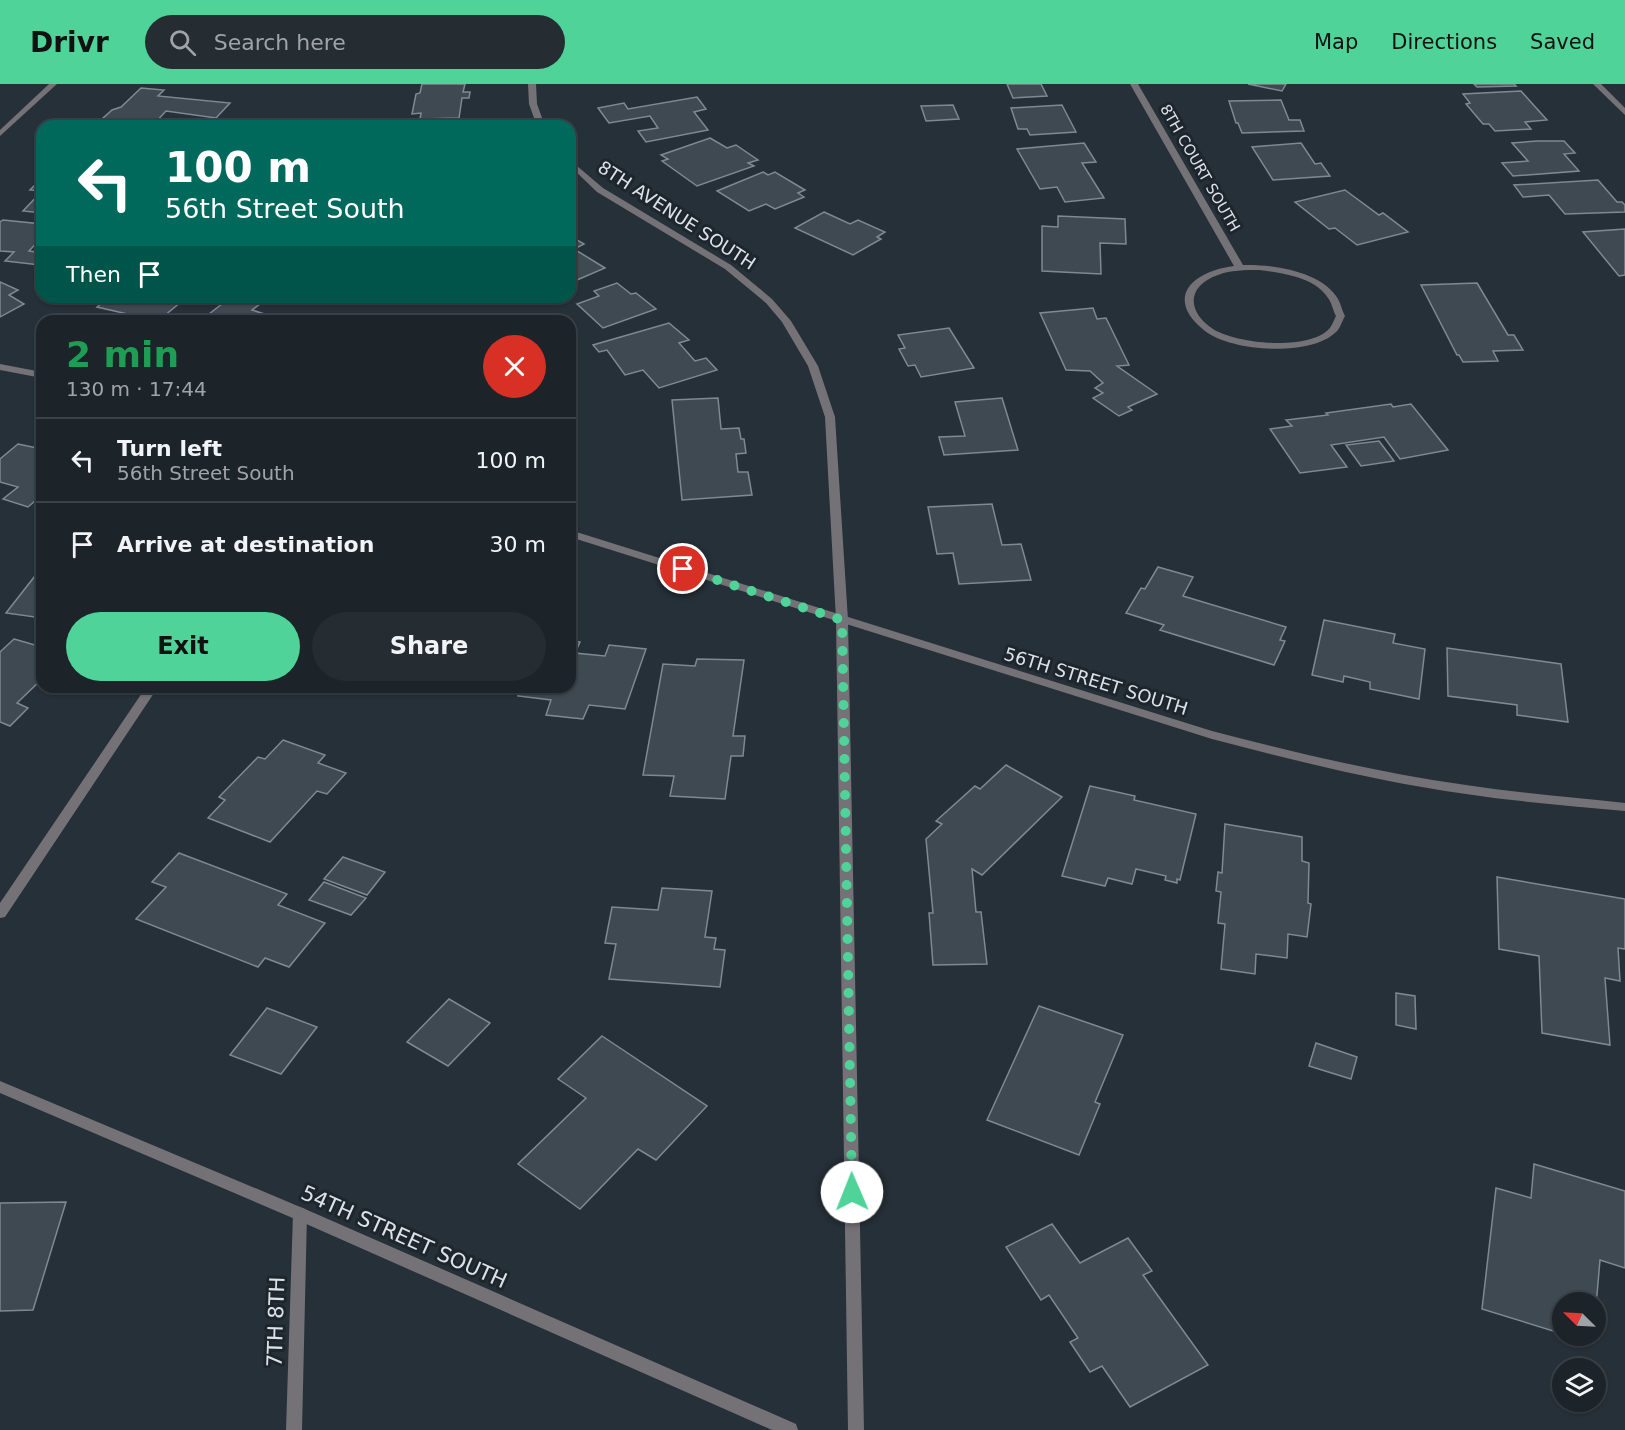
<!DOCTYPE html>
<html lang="en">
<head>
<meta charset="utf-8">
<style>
  body { margin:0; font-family:"DejaVu Sans",sans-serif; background:#252c32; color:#f1f3f6; height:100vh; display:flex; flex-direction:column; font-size:22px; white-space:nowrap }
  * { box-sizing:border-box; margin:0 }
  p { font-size:20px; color:#a0a4a8 }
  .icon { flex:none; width:33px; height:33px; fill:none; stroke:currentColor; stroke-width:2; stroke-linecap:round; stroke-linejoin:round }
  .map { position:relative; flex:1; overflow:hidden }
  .panel { position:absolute; left:36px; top:231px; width:540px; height:378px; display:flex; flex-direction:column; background:#1c242a; border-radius:18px; box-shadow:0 2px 4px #0004,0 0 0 2px #3a4147 }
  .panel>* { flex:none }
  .top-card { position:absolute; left:36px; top:36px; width:540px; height:183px; border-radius:18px; box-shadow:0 2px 4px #0004,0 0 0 2px #3a4147; background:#00695c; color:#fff; overflow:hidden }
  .needle { width:39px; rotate:294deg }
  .buttons { position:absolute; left:1552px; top:1208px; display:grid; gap:12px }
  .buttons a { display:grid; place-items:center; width:54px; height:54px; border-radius:50%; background:#1c242a; box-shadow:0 2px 4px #0004,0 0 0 2px #3a4147; font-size:30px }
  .pin { position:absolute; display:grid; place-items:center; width:51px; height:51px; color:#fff; margin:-26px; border:3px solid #fff; border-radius:50%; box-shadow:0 2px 6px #0007 }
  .me { position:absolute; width:66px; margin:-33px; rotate:359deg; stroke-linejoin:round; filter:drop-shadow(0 0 4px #0008) }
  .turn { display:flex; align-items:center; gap:21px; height:126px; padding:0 30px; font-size:27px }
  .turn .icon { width:78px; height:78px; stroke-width:2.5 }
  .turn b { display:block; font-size:42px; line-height:51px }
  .then { display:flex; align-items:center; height:57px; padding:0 30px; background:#0003; gap:12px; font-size:22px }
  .round { display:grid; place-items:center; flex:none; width:63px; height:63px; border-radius:32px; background:#252c32 }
  .headline { display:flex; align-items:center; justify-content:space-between; height:102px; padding:0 30px }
  h1 { font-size:36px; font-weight:700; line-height:45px; color:#1e9e55 }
  .action { display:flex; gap:12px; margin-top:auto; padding:12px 30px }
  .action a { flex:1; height:69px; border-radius:36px; background:#4fd399; color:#111; font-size:24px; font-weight:700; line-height:69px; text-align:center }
  .action a+a { background:#252c32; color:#f1f3f6 }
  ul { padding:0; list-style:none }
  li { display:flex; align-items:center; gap:18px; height:84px; padding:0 30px; border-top:2px solid #3a4147 }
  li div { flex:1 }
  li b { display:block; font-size:22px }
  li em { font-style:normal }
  header { display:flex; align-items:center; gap:36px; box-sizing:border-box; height:84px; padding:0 30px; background:#4fd399; color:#111 }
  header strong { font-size:28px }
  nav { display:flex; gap:33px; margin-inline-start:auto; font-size:21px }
  .search { width:420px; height:54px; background:#252c32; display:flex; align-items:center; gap:15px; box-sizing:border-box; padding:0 21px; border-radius:33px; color:#a0a4a8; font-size:22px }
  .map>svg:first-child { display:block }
</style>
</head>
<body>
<header>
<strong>Drivr</strong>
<div class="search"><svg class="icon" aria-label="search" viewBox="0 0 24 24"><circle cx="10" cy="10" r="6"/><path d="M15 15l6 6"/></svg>Search here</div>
<nav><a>Map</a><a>Directions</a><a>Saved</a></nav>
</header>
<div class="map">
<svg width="1625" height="1346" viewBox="0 0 1625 1346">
  <rect width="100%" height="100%" fill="#263038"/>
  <g fill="#3f4951" stroke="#7e8993" stroke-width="1.5">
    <polygon points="422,0 465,0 463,8 470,8 469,14 462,14 459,34 420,35 421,29 412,30 416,10 420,9"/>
    <polygon points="1007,0 1041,0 1047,12 1013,14"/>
    <polygon points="1248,0 1286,0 1282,7"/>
    <polygon points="1474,0 1514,0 1516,2 1477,3"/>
    <polygon points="141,4 164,6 158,12 230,19 216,34 166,27 154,40 102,35 112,26 121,23"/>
    <polygon points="1521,7 1547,36 1525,38 1531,45 1495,47 1489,40 1483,40 1466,20 1470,19 1463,10"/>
    <polygon points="697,13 706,25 694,28 708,46 646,58 638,47 658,44 650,32 609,39 598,24 624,19 628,25"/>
    <polygon points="1281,16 1289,36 1300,36 1304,47 1242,49 1238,39 1236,39 1229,17"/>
    <polygon points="953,21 959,35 926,37 921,22"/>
    <polygon points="1062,21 1076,48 1030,51 1027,45 1018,45 1011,24"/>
    <polygon points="710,54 727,64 736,61 758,76 748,79 754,82 697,102 662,77 668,75 661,71"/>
    <polygon points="1537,57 1564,57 1575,69 1564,70 1579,87 1513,92 1502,79 1528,77 1512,59"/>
    <polygon points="1084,59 1096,78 1082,79 1104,114 1065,118 1057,103 1040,105 1017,65"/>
    <polygon points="1301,59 1315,80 1321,79 1330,92 1273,96 1252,63"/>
    <polygon points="763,88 768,91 775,88 805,106 798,109 804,113 775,125 766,120 749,127 717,107"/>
    <polygon points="41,95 42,96 42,129 23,127 42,107 30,106"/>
    <polygon points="1598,96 1617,118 1622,118 1625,121 1625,128 1565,130 1549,111 1523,113 1514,101"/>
    <polygon points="1345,106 1379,131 1383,129 1408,148 1357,161 1335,144 1329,145 1295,118"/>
    <polygon points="824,128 850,140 858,136 885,148 877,153 881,155 853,171 795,144"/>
    <polygon points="1058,132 1125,135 1126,160 1100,159 1101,190 1042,187 1042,142 1058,143"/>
    <polygon points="3,136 42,140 42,153 29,167 42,169 42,179 40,181 5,177 14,168 0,167 0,138"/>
    <polygon points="1625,145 1625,191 1619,192 1583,148"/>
    <polygon points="570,152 584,160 574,165 605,184 570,199"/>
    <polygon points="0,198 18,206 9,211 24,220 0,233"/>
    <polygon points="617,199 631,210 636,209 656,225 603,244 577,220 599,212 594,207"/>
    <polygon points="1477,199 1508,251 1514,251 1523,266 1493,267 1498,277 1463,278 1459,271 1457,271 1421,201"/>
    <polygon points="96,213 187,213 158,237 97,223 106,216"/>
    <polygon points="231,213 268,214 252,226 277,234 273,237 200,237"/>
    <polygon points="1093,224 1097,235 1106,234 1129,281 1117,282 1157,310 1128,323 1132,326 1119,332 1093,314 1103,309 1095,304 1103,299 1090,287 1066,286 1040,229"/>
    <polygon points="669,239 689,256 679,259 695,277 706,274 717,286 659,304 643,286 625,291 607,266 599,268 593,261"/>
    <polygon points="949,244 974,284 921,293 915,281 908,282 899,265 905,264 898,251"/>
    <polygon points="718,314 721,345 739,344 741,355 744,355 746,369 736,370 738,388 748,388 752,411 682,416 672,316"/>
    <polygon points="1002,314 1018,366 944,371 939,353 965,352 955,318"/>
    <polygon points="1391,320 1393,323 1411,320 1448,366 1400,375 1384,353 1331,361 1347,383 1300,389 1270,345 1292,342 1286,336 1328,331 1326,329"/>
    <polygon points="1379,357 1394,377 1361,382 1346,361"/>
    <polygon points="18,360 42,365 42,411 28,423 3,415 18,403 0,398 0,375"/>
    <polygon points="992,420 1002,461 1021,460 1031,496 959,500 953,469 937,470 928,423"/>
    <polygon points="42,483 42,534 6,529"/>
    <polygon points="1158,483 1193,493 1183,512 1286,543 1280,556 1285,557 1274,581 1160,546 1164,541 1126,529 1141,504 1145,505"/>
    <polygon points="1324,536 1395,550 1393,559 1425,565 1419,615 1370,605 1370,598 1344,592 1343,598 1312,591"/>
    <polygon points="14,555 42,563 42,595 17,619 28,624 10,642 0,638 0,568"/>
    <polygon points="570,556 580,558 575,569 605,572 609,561 646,565 625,625 589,621 583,635 546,631 551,616 518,612 522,603 570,603"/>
    <polygon points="1447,564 1561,580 1568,638 1517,631 1517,621 1448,612"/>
    <polygon points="697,575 744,576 733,652 745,652 743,672 731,672 725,715 670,712 674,692 643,691 663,580 695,582"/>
    <polygon points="283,656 325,671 318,679 346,689 327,710 317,707 270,758 208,734 225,716 219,713 258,673 265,675"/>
    <polygon points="1006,681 1062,713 982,791 972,785 976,828 981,828 987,880 933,881 929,829 933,829 926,755 942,740 936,737 975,702 980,705"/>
    <polygon points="1090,702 1135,712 1134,716 1196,730 1180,796 1177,795 1177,799 1165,796 1166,792 1136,785 1132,800 1108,794 1105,802 1062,792"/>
    <polygon points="1225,740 1302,753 1302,777 1309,779 1308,819 1311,820 1307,853 1288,850 1287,874 1256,870 1255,890 1221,885 1225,840 1218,839 1221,808 1216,807 1218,788 1222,789"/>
    <polygon points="179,769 287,810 278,821 325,839 289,883 265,874 258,883 136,835 166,803 152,798"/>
    <polygon points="343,773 385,788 367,811 324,795"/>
    <polygon points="1497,793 1625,815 1625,865 1618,864 1620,897 1605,894 1610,961 1542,949 1539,872 1499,865"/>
    <polygon points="324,798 366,814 351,831 309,816"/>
    <polygon points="662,804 712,807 705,853 716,854 714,865 725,866 720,903 609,895 616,860 605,859 612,823 658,826"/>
    <polygon points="1396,909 1415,912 1416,945 1396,941"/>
    <polygon points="449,915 490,939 448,982 407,958"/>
    <polygon points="1039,922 1123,951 1095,1018 1100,1020 1079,1071 987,1036"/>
    <polygon points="267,924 317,943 281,990 230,971"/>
    <polygon points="602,952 707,1022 656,1076 638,1065 580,1125 518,1080 586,1014 558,995"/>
    <polygon points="1316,959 1357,973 1351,995 1309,982"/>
    <polygon points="1534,1080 1625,1107 1625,1184 1600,1176 1596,1222 1596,1218 1563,1218 1563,1250 1482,1225 1496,1104 1531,1114"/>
    <polygon points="66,1118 33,1226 0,1227 0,1119"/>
    <polygon points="1052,1140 1080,1179 1128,1154 1152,1187 1143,1191 1208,1281 1130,1323 1102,1282 1090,1288 1070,1258 1078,1254 1049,1211 1041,1216 1006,1163"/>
    <polygon points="1568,1251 1594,1251 1593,1259"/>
  </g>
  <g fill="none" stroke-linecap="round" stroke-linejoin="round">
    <polygon fill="#747277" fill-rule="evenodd" points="300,1123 305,1125 307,1130 302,1346 286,1346 293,1130 295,1125"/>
    <g fill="#747277" fill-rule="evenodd">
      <polygon points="49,0 57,0 0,52 0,46"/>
      <polygon points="528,0 536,0 537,20 545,42 537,42 529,20"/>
      <path d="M 1130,0 L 1138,0 L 1243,181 C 1271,180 1322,187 1338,215 C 1341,220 1342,227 1345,232 C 1342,237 1340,245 1336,248 C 1311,273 1232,268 1205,247 C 1163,214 1193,187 1234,182 ZM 1259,186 C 1282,189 1315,193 1328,214 C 1332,219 1333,227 1336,232 C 1334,236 1332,242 1329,245 C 1308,267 1237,260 1213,245 C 1187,228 1186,202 1218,191 C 1231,186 1245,186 1259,186 Z"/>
      <polygon points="1593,0 1601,0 1625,24 1625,31"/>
      <polygon points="570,76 603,104 731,181 772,215 791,237 818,282 835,333 848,536 864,1346 848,1346 836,536 825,333 808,282 782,238 766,219 725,185 597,108 570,82"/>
      <polygon points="146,603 158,603 5,833 0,834 0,819"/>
      <polygon points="0,997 305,1125 796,1340 798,1346 772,1346 295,1135 0,1009"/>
    </g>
    <g fill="#747277" fill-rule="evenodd">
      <polygon points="0,280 42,288 42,294 0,286"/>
      <path d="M 570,446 L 1212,647 C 1296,669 1380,689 1466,701 C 1519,709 1572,713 1625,719 L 1625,727 C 1572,722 1519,718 1466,710 C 1380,698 1296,677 1212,655 L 570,453 Z"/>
    </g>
  </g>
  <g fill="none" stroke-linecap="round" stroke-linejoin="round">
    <polyline stroke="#4fd399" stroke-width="10" stroke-dasharray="0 18" points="683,485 842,536 852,1108"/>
  </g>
  <g text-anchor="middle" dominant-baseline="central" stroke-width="6" stroke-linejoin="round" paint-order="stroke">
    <g font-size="15" fill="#dce2e8" stroke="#1d262d">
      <text transform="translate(1200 84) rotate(60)">8TH COURT SOUTH</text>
    </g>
    <g font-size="18" fill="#dce2e8" stroke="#1d262d">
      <text transform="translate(677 131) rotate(33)">8TH AVENUE SOUTH</text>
      <text transform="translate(1096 597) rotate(17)">56TH STREET SOUTH</text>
    </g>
    <g font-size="21" fill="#dce2e8" stroke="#1d262d">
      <text transform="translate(404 1153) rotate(24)">54TH STREET SOUTH</text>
      <text transform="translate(276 1238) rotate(-88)">7TH 8TH</text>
    </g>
  </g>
</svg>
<div class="buttons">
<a><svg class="needle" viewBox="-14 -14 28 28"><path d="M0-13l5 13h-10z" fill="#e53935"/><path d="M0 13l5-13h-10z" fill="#a0a4a8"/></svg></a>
<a><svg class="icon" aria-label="layers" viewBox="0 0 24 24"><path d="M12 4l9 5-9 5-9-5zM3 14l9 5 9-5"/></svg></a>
</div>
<div class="pin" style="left:683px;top:485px;background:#d93025"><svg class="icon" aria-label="arrive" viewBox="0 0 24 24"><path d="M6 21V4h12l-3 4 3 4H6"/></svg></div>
<svg class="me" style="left:852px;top:1108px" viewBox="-20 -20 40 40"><circle r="19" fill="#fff"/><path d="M0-13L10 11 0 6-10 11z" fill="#4fd399"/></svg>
<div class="top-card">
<div class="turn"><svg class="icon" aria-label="left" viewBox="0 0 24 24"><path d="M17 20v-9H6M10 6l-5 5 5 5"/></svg><div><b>100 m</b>56th Street South</div></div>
<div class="then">Then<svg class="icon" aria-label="arrive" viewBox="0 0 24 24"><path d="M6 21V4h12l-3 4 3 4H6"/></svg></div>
</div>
<section class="panel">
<div class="headline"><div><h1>2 min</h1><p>130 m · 17:44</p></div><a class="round" style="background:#d93025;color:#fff"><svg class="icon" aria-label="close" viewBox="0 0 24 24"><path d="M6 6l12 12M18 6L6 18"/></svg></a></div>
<ul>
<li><svg class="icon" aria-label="left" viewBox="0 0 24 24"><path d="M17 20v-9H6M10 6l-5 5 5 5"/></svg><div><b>Turn left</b><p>56th Street South</p></div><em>100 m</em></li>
<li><svg class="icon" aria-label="arrive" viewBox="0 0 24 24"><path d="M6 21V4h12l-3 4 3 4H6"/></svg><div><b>Arrive at destination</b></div><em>30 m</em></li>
</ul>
<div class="action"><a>Exit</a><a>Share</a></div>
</section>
</div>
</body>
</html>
